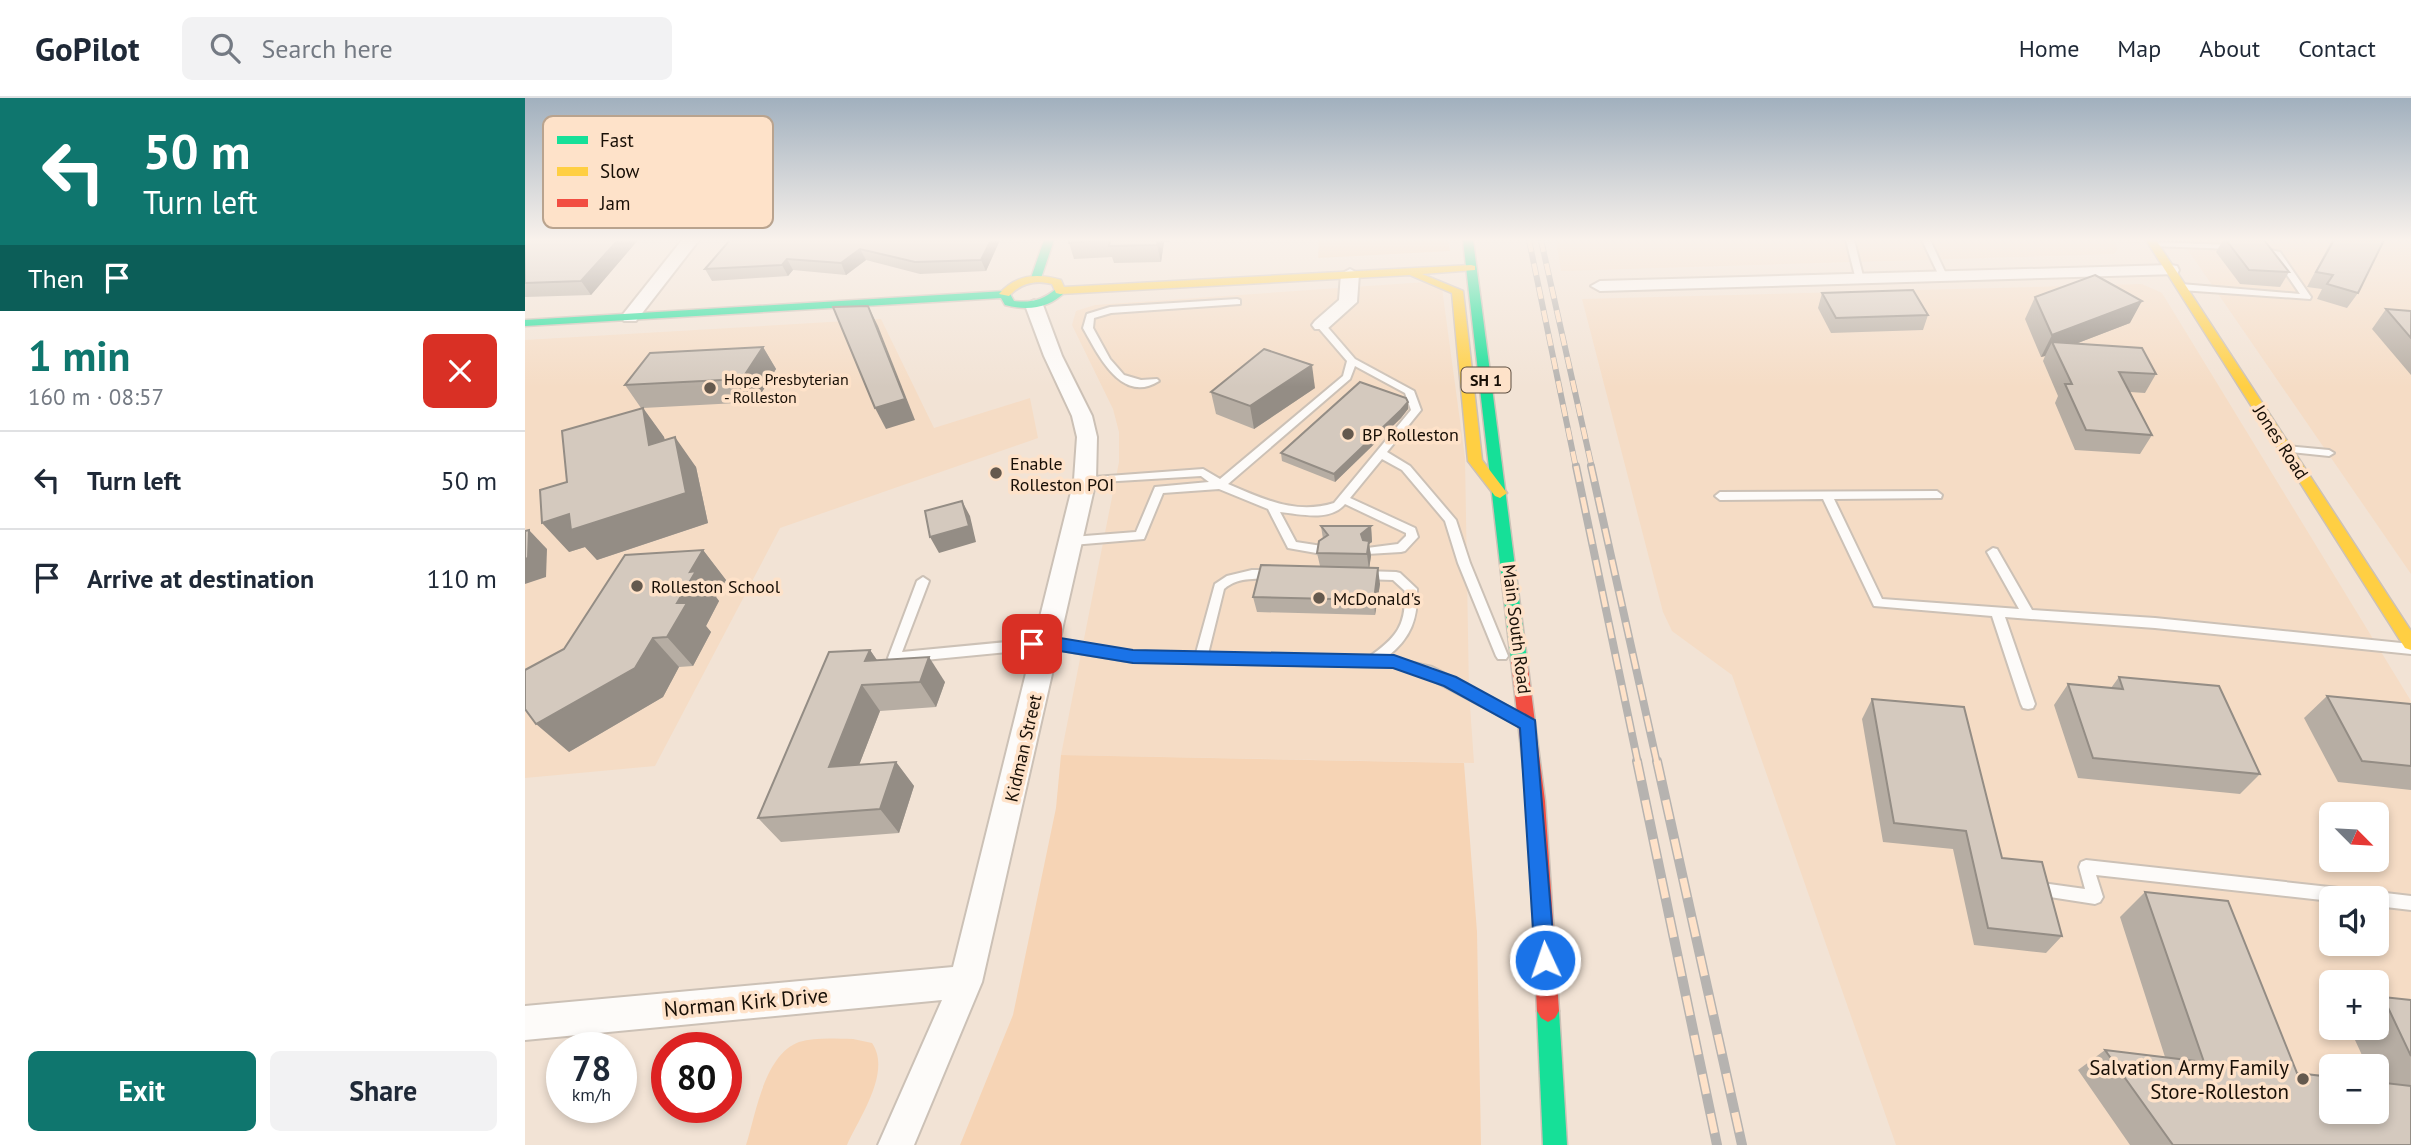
<!DOCTYPE html>
<html lang="en">
<head>
<meta charset="utf-8">
<style>
  body { margin:0; font-family:"PT Sans",sans-serif; background:#f2f2f3; color:#1f2937; height:100vh; display:flex; flex-direction:column; font-size:26px; white-space:nowrap }
  * { box-sizing:border-box; margin:0 }
  p { font-size:23px; color:#747a83 }
  .icon { flex:none; width:38px; height:38px; fill:none; stroke:currentColor; stroke-width:2; stroke-linecap:round; stroke-linejoin:round }
  .map { position:relative; flex:1; overflow:hidden }
  .details { display:flex; flex-direction:column; background:#fff; width:525px }
  .details>* { flex:none }
  .guide { background:#0f766e; color:#fff; overflow:hidden }
  .needle { width:46px; rotate:114deg }
  .fabs { position:absolute; left:1794px; top:704px; display:grid; gap:14px }
  .fabs a { display:grid; place-items:center; width:70px; height:70px; border-radius:10px; background:#fff; box-shadow:0 4px 10px #0003; font-size:35px }
  .speed { position:absolute; left:21px; top:934px; display:flex; gap:14px; font-size:35px; font-weight:700; text-align:center }
  .speed>* { display:grid; place-content:center; width:91px; height:91px; border-radius:50%; background:#fff; box-shadow:0 4px 10px #0003; line-height:1 }
  .speed small { font-size:18px; font-weight:400 }
  .speed .limit { border:10px solid #d22; background:#fff; color:#111 }
  .pin { position:absolute; display:grid; place-items:center; width:60px; height:60px; color:#fff; margin:-30px; border-radius:14px; box-shadow:0 4px 10px #0006 }
  .me { position:absolute; width:77px; margin:-38px; rotate:357deg; stroke-linejoin:round; filter:drop-shadow(0 0 5px #0008) }
  .turn { display:flex; align-items:center; gap:24px; height:147px; padding:0 28px; font-size:32px }
  .turn .icon { width:91px; height:91px; stroke-width:2.5 }
  .turn b { display:block; font-size:49px; line-height:60px }
  .then { display:flex; align-items:center; height:66px; padding:0 28px; background:#0003; gap:14px; font-size:26px }
  .round { display:grid; place-items:center; flex:none; width:74px; height:74px; border-radius:10px; background:#f2f2f3 }
  .head { display:flex; align-items:center; justify-content:space-between; height:119px; padding:0 28px }
  h1 { font-size:42px; font-weight:600; line-height:52px; color:#0f766e }
  .cta { display:flex; gap:14px; margin-top:auto; padding:14px 28px }
  .cta a { flex:1; height:80px; border-radius:10px; background:#0f766e; color:#fff; font-size:28px; font-weight:600; line-height:80px; text-align:center }
  .cta a+a { background:#f2f2f3; color:#1f2937 }
  ul { padding:0; list-style:none }
  li { display:flex; align-items:center; gap:21px; height:98px; padding:0 28px; border-top:2px solid #e0e1e3 }
  li div { flex:1 }
  li b { display:block; font-size:26px }
  li em { font-style:normal }
  header { display:flex; align-items:center; gap:42px; box-sizing:border-box; height:98px; padding:0 35px; background:#fff; border-bottom:2px solid #e0e1e3 }
  header strong { font-size:33px }
  nav { display:flex; gap:38px; margin-inline-start:auto; font-size:24px }
  .search { width:490px; height:63px; background:#f2f2f3; display:flex; align-items:center; gap:18px; box-sizing:border-box; padding:0 24px; border-radius:10px; color:#747a83; font-size:26px }
  main { display:flex; flex:1; min-height:0 }
  .map>svg:first-child { display:block }
</style>
</head>
<body>
<header>
<strong>GoPilot</strong>
<div class="search"><svg class="icon" aria-label="search" viewBox="0 0 24 24"><circle cx="10" cy="10" r="6"/><path d="M15 15l6 6"/></svg>Search here</div>
<nav><a>Home</a><a>Map</a><a>About</a><a>Contact</a></nav>
</header>
<main>
<section class="details">
<div class="guide">
<div class="turn"><svg class="icon" aria-label="left" viewBox="0 0 24 24"><path d="M17 20v-9H6M10 6l-5 5 5 5"/></svg><div><b>50 m</b>Turn left</div></div>
<div class="then">Then<svg class="icon" aria-label="arrive" viewBox="0 0 24 24"><path d="M6 21V4h12l-3 4 3 4H6"/></svg></div>
</div>
<div class="head"><div><h1>1 min</h1><p>160 m · 08:57</p></div><a class="round" style="background:#d93025;color:#fff"><svg class="icon" aria-label="close" viewBox="0 0 24 24"><path d="M6 6l12 12M18 6L6 18"/></svg></a></div>
<ul>
<li><svg class="icon" aria-label="left" viewBox="0 0 24 24"><path d="M17 20v-9H6M10 6l-5 5 5 5"/></svg><div><b>Turn left</b></div><em>50 m</em></li>
<li><svg class="icon" aria-label="arrive" viewBox="0 0 24 24"><path d="M6 21V4h12l-3 4 3 4H6"/></svg><div><b>Arrive at destination</b></div><em>110 m</em></li>
</ul>
<div class="cta"><a>Exit</a><a>Share</a></div>
</section>
<div class="map">
<svg width="1886" height="1047" viewBox="0 0 1886 1047">
  <rect width="100%" height="100%" fill="#f2e3d5"/>
  <g fill="#f5dcc5" fill-rule="evenodd">
    <polygon points="1031,142 1588,142 1593,151 1589,156 1036,173"/>
    <polygon points="1656,142 1886,142 1886,476"/>
    <polygon points="916,183 940,360 944,594 949,665 536,657 594,364 594,334 588,311 547,227 551,213 570,207"/>
    <path d="M 1617,186 L 1637,195 L 1886,603 L 1886,1047 L 1371,1047 L 1207,577 L 1147,533 L 1138,514 L 1057,201 ZM 1806,716 L 1852,716 L 1852,761 L 1806,761 ZM 1806,800 L 1852,800 L 1852,845 L 1806,845 ZM 1806,884 L 1852,884 L 1852,929 L 1806,929 ZM 1806,968 L 1852,968 L 1852,1013 L 1806,1013 Z"/>
    <polygon points="356,221 409,330 505,300 513,340 255,430 130,668 0,680 0,242"/>
  </g>
  <g fill="#f6d4b5">
    <polygon points="794,142 923,142 925,153 793,160"/>
    <polygon points="536,657 939,665 952,834 956,1047 435,1047 488,917 531,710"/>
    <path d="M 328,941 L 347,945 C 367,974 334,1020 322,1047 L 221,1047 C 231,1016 239,957 274,944 C 291,939 311,941 328,941 Z"/>
  </g>
  <g fill="none" stroke-linecap="round" stroke-linejoin="round">
    <g stroke="#ccc1b6" stroke-width="4">
      <g id="lane">
        <polygon points="1321,142 1329,142 1339,182 1338,184 1331,182"/>
        <polygon points="1397,142 1405,142 1423,180 1422,182 1415,180"/>
        <polygon points="1625,144 1708,147 1712,149 1708,151 1628,148 1625,148"/>
        <polygon points="1727,148 1755,154 1786,199 1785,201 1656,192 1652,189 1656,186 1775,196 1749,158 1727,152"/>
        <path d="M 712,201 L 715,202 L 715,206 L 586,215 L 569,220 L 568,230 L 585,261 L 599,277 L 616,282 L 632,281 L 634,283 C 596,307 573,256 558,230 L 562,216 L 585,209 Z"/>
        <path d="M 796,224 L 799,225 L 830,261 L 889,293 L 896,312 L 862,354 L 885,368 L 931,422 L 945,465 L 983,558 L 981,561 L 973,561 L 971,558 L 933,465 L 920,423 L 877,372 L 857,361 L 825,400 L 890,430 L 893,439 L 880,453 L 876,454 L 842,456 L 840,453 L 842,450 L 873,446 L 881,438 L 881,435 L 820,406 C 805,424 775,416 755,414 L 771,444 L 797,448 L 803,452 L 797,456 L 763,450 L 743,411 L 694,391 L 638,395 L 619,441 L 547,447 L 541,443 L 547,439 L 611,434 L 630,389 L 684,384 L 676,378 L 560,385 L 555,382 L 556,380 L 678,371 L 695,381 L 818,278 L 822,263 L 791,227 ZM 830,268 L 880,295 L 886,312 L 809,405 C 771,417 738,401 703,386 L 825,281 Z"/>
        <polygon points="1761,348 1804,352 1809,355 1804,358 1757,353 1756,351"/>
        <polygon points="1412,393 1417,397 1416,400 1309,401 1357,501 1494,511 1462,454 1468,450 1472,451 1507,512 1630,520 1886,546 1886,556 1630,530 1480,519 1510,606 1508,610 1503,611 1498,610 1496,606 1467,518 1349,508 1298,401 1195,402 1190,398 1195,394"/>
        <path d="M 727,472 L 750,472 L 756,476 C 744,486 719,474 699,491 L 683,556 L 844,559 C 872,539 881,528 880,493 L 868,482 L 838,481 L 832,477 L 838,473 L 871,474 L 875,475 L 892,491 C 893,521 886,540 862,559 L 907,569 L 999,617 L 1001,621 L 999,625 L 994,626 L 989,625 L 898,577 L 869,569 L 608,564 L 523,550 L 369,565 L 365,563 L 363,560 L 392,483 L 398,479 L 404,483 L 377,554 L 523,540 L 608,554 L 671,555 L 690,486 L 702,478 Z"/>
        <polygon points="1561,762 1841,793 1847,796 1852,794 1886,798 1886,812 1852,808 1852,800 1806,800 1806,803 1571,777 1578,799 1575,804 1570,806 1512,797 1509,792 1512,787 1517,785 1560,791 1554,769 1556,764"/>
      </g>
    </g>
    <g stroke="#ccc1b6" stroke-width="4">
      <g id="street">
        <polygon points="157,142 174,142 111,223 99,223 96,219 99,215"/>
        <polygon points="1646,167 1652,168 1654,172 1652,176 1075,193 1066,188 1075,183"/>
        <polygon points="825,171 834,176 832,204 802,231 790,231 787,227 790,223 814,202 816,176"/>
        <polygon points="509,202 518,207 537,258 567,318 572,339 571,382 457,884 389,1047 353,1047 417,902 0,942 0,908 428,869 549,382 552,339 547,318 519,258 500,207"/>
      </g>
    </g>
    <g stroke="#ccc1b6" stroke-width="3">
      <g id="fast">
        <polygon points="519,142 529,142 516,180 511,183 506,180"/>
        <polygon points="938,142 948,142 1002,562 1000,566 988,566 986,562"/>
        <path d="M 531,191 L 541,193 C 524,211 502,213 480,207 L 476,200 L 0,228 L 0,222 L 480,193 L 484,194 L 489,203 C 506,205 518,202 531,191 Z"/>
        <polygon points="1023,902 1030,906 1034,913 1042,1047 1018,1047 1012,913 1016,906"/>
      </g>
    </g>
    <g stroke="#ccc1b6" stroke-width="3">
      <g id="slow">
        <polygon points="1621,142 1631,142 1886,533 1886,552 1880,550"/>
        <path d="M 946,167 L 950,168 L 950,172 L 897,176 L 938,193 L 957,362 L 982,395 L 975,400 L 970,398 L 943,363 L 927,195 L 885,177 L 535,196 L 531,195 L 527,186 C 510,182 496,185 484,198 L 474,196 C 491,176 513,175 536,182 L 539,189 Z"/>
      </g>
    </g>
    <g stroke="#ccc1b6" stroke-width="3">
      <polygon id="jam" points="994,556 1000,558 1002,562 1020,703 1034,913 1030,920 1023,924 1016,920 1012,913 1002,703 986,562 988,558"/>
    </g>
    <use href="#lane" fill="#fdfbf9" fill-rule="evenodd"/>
    <use href="#street" fill="#fdfbf9" fill-rule="evenodd"/>
    <use href="#fast" fill="#16e098" fill-rule="evenodd"/>
    <use href="#slow" fill="#ffcf43" fill-rule="evenodd"/>
    <use href="#jam" fill="#f24e42" fill-rule="evenodd"/>
    <g stroke="#b6b3b0" stroke-width="6">
      <g id="rail-far2">
        <polyline points="1004,142 1051,370"/>
        <polyline points="1016,142 1067,370"/>
      </g>
    </g>
    <g stroke="#b6b3b0" stroke-width="8">
      <g id="rail-far1">
        <polyline points="1051,368 1113,665"/>
        <polyline points="1066,368 1132,665"/>
      </g>
    </g>
    <g stroke="#b6b3b0" stroke-width="10">
      <g id="rail">
        <polyline points="1112,663 1192,1047"/>
        <polyline points="1132,663 1217,1047"/>
      </g>
    </g>
    <use href="#rail-far2" stroke="#fee2c9" stroke-width="4.5" stroke-dasharray="12" stroke-linecap="butt"/>
    <use href="#rail-far1" stroke="#fee2c9" stroke-width="5" stroke-dasharray="16" stroke-linecap="butt"/>
    <use href="#rail" stroke="#fee2c9" stroke-width="7" stroke-dasharray="20" stroke-linecap="butt"/>
  </g>
  <g fill="#b6ada3">
    <polygon points="0,142 113,142 66,197 0,199"/>
    <polygon points="205,142 475,142 461,173 395,176 341,162 321,177 268,172 263,178 187,183 180,171"/>
    <polygon points="544,142 645,142 645,144 639,144 636,164 589,165 587,159 549,161 544,145"/>
    <polygon points="1698,142 1739,142 1764,174 1755,189 1715,186 1691,154"/>
    <polygon points="1807,142 1859,142 1833,195 1822,210 1792,201 1797,191 1782,189"/>
    <polygon points="1297,195 1403,217 1398,232 1306,235 1293,210"/>
    <polygon points="1510,199 1605,225 1553,245 1631,276 1620,295 1605,294 1627,337 1615,356 1550,352 1530,305 1533,298 1518,263 1520,258 1516,259 1500,221"/>
    <polygon points="1861,211 1886,213 1886,277 1847,231"/>
    <polygon points="238,249 251,271 231,304 118,310 139,339 140,342 171,369 183,425 72,462 60,449 44,454 42,384 116,310 100,287"/>
    <polygon points="790,290 729,331 691,316 686,294"/>
    <polygon points="883,304 883,311 876,320 810,384 757,363 756,355"/>
    <polygon points="796,428 846,428 847,444 844,446 846,458 844,470 855,486 850,517 732,514 728,499 795,468 792,455 798,441"/>
    <polygon points="178,452 201,482 191,499 194,503 181,528 186,534 168,568 154,569 138,599 44,654 39,551"/>
    <polygon points="345,552 352,562 420,584 411,609 355,613 334,667 371,664 389,688 374,735 256,744 233,720"/>
    <polygon points="1594,579 1735,676 1715,696 1553,680 1529,607 1543,586 1586,590"/>
    <polygon points="1802,598 1886,606 1886,692 1813,684 1779,620"/>
    <polygon points="1347,601 1477,760 1537,838 1521,855 1449,847 1428,751 1358,744 1337,621"/>
    <polygon points="1620,794 1772,975 1852,1013 1852,968 1842,968 1824,929 1852,929 1852,903 1858,899 1886,902 1886,1047 1605,1047 1553,972 1580,952 1640,959 1595,819"/>
  </g>
  <g fill="#948d85">
    <polygon points="93,142 113,142 66,197 56,183"/>
    <polygon points="466,142 475,142 461,173 456,162"/>
    <polygon points="633,142 639,142 639,144 636,164 632,147"/>
    <polygon points="335,151 341,162 321,177 316,165"/>
    <polygon points="262,161 268,172 263,178 257,167"/>
    <polygon points="1617,203 1605,225 1532,253 1527,244 1520,258 1516,259 1527,237"/>
    <polygon points="343,208 353,228 390,322 361,331 350,310"/>
    <polygon points="238,249 251,271 231,304 217,281"/>
    <polygon points="787,267 790,290 729,331 725,308"/>
    <polygon points="883,304 883,311 876,320 810,384 809,376"/>
    <polygon points="118,310 139,339 146,376 124,347"/>
    <polygon points="150,339 171,369 183,425 72,462 60,449 44,454 17,425"/>
    <polygon points="437,403 445,418 451,444 414,455 405,439"/>
    <polygon points="846,428 847,444 844,446 846,458 844,472 842,456 838,452 836,436"/>
    <polygon points="4,432 22,451 21,479 0,486 0,461"/>
    <polygon points="178,452 201,482 191,499 194,503 181,528 186,534 168,568 142,539 152,505 165,474"/>
    <polygon points="853,470 855,486 850,517 849,502"/>
    <polygon points="128,540 154,569 138,599 44,654 11,626"/>
    <polygon points="345,552 362,577 340,563"/>
    <polygon points="404,559 420,584 411,609 395,584"/>
    <polygon points="337,587 355,613 324,693 304,669"/>
    <polygon points="371,664 389,688 374,735 355,711"/>
  </g>
  <g fill="#d4c9be" stroke="#948d85" stroke-width="2">
    <polygon points="0,142 93,142 56,183 0,185"/>
    <polygon points="205,142 466,142 456,162 390,164 335,151 316,165 262,161 257,167 180,171"/>
    <polygon points="544,142 581,142 544,145"/>
    <polygon points="585,142 633,142 632,147 584,148"/>
    <polygon points="1701,142 1739,142 1764,174 1724,172"/>
    <polygon points="1809,142 1859,142 1833,195 1802,186 1808,177 1791,174"/>
    <polygon points="1570,177 1617,203 1527,237 1510,199"/>
    <polygon points="1388,192 1403,217 1311,220 1297,195"/>
    <polygon points="343,208 380,301 350,310 308,209"/>
    <polygon points="1861,211 1886,213 1886,240"/>
    <polygon points="1527,244 1617,250 1631,276 1594,274 1627,337 1561,332 1540,286 1547,286"/>
    <polygon points="238,249 217,281 100,287 125,255"/>
    <polygon points="739,251 787,267 725,308 686,294"/>
    <polygon points="835,284 881,300 883,304 876,312 809,376 756,355"/>
    <polygon points="118,310 124,347 150,339 161,395 46,432 44,416 17,425 15,392 42,384 37,333"/>
    <polygon points="437,403 444,428 405,439 400,413"/>
    <polygon points="796,428 846,428 836,436 838,442 844,443 842,456 792,455 794,443 803,437"/>
    <polygon points="4,432 3,460 0,461 0,433"/>
    <polygon points="178,452 165,474 171,473 152,505 162,505 142,539 128,540 110,570 11,626 0,611 0,572 39,551 100,457"/>
    <polygon points="736,467 853,470 849,502 728,499"/>
    <polygon points="345,552 340,563 404,559 395,584 337,587 304,669 371,664 355,711 233,720 304,554"/>
    <polygon points="1594,579 1694,588 1735,676 1568,660 1543,586 1598,591"/>
    <polygon points="1802,598 1886,606 1886,668 1837,663"/>
    <polygon points="1347,601 1439,609 1477,760 1517,764 1537,838 1463,830 1441,733 1369,725"/>
    <polygon points="1620,794 1703,803 1772,975 1806,979 1806,1013 1852,1013 1852,984 1886,988 1886,1047 1648,1047 1580,952 1679,964"/>
    <polygon points="1858,899 1886,902 1886,958"/>
  </g>
  <linearGradient id="sky" x2="0" y2="1"><stop stop-color="#a1b0be"/><stop offset="0.49" stop-color="#f9f2ec"/><stop offset="1" stop-color="#f9f2ec" stop-opacity="0"/></linearGradient>
  <rect width="1886" height="289" fill="url(#sky)"/>
  <polygon fill="#1a73e8" stroke="#114b97" stroke-width="2" points="523,538 608,552 869,557 931,579 1010,622 1030,862 1027,869 1020,872 1013,869 1010,862 995,630 919,588 868,570 608,565 523,551 507,552 499,546 502,542"/>
  <g fill="#64594e" stroke="#fee2c9" stroke-width="2.5">
    <circle cx="185" cy="290" r="7"/>
    <circle cx="823" cy="336" r="7"/>
    <circle cx="471" cy="375" r="7"/>
    <circle cx="112" cy="488" r="7"/>
    <circle cx="794" cy="500" r="7"/>
    <circle cx="1778" cy="981" r="7"/>
  </g>
  <g text-anchor="middle" dominant-baseline="central" stroke-width="7" stroke-linejoin="round" paint-order="stroke">
    <g font-size="16" fill="#180f06" stroke="#fee2c9" text-anchor="start">
      <text x="199" y="281">Hope Presbyterian<tspan x="199" dy="18">- Rolleston</tspan></text>
    </g>
    <rect fill="#fee2c9" stroke="#5d4e40" stroke-width="2" x="936.5" y="269.5" width="49" height="25" rx="5"/>
    <g font-size="16" font-weight="bold" fill="#180f06">
      <text x="961" y="282">SH 1</text>
    </g>
    <g font-size="18" fill="#180f06" stroke="#fee2c9" text-anchor="start">
      <text x="837" y="336">BP Rolleston</text>
      <text x="485" y="365">Enable<tspan x="485" dy="21">Rolleston POI</tspan></text>
      <text x="126" y="488">Rolleston School</text>
      <text x="808" y="500">McDonald's</text>
    </g>
    <g font-size="18" fill="#180f06" stroke="#fee2c9">
      <text transform="translate(1756 344) rotate(57)">Jones Road</text>
      <text transform="translate(992 531) rotate(83)">Main South Road</text>
      <text transform="translate(498 650) rotate(-77)">Kidman Street</text>
    </g>
    <g font-size="21" fill="#180f06" stroke="#fee2c9">
      <text transform="translate(221 904) rotate(-5)">Norman Kirk Drive</text>
    </g>
    <g font-size="21" fill="#180f06" stroke="#fee2c9" text-anchor="end">
      <text x="1764" y="969">Salvation Army Family<tspan x="1764" dy="24">Store-Rolleston</tspan></text>
    </g>
  </g>
  <rect x="18" y="18" width="230" height="112" rx="10" fill="#fee2c9" stroke="#b9a38e" stroke-width="2"/>
  <rect x="32" y="38" width="31" height="8" fill="#16e098"/>
  <rect x="32" y="69" width="31" height="9" fill="#ffcf43"/>
  <rect x="32" y="101" width="31" height="8" fill="#f24e42"/>
  <g font-size="19" fill="#180f06">
    <text x="75" y="49">Fast</text>
    <text x="75" y="80">Slow</text>
    <text x="75" y="112">Jam</text>
  </g>
</svg>
<div class="fabs">
<a><svg class="needle" viewBox="-14 -14 28 28"><path d="M0-13l5 13h-10z" fill="#e53935"/><path d="M0 13l5-13h-10z" fill="#747a83"/></svg></a>
<a><svg class="icon" aria-label="sound" viewBox="0 0 24 24"><path d="M4 9h4l5-4v14l-5-4H4zM17 9q2 3 0 6"/></svg></a>
<a>+</a>
<a>−</a>
</div>
<div class="speed"><div>78<small>km/h</small></div><div class="limit">80</div></div>
<div class="pin" style="left:507px;top:546px;background:#d93025"><svg class="icon" aria-label="arrive" viewBox="0 0 24 24"><path d="M6 21V4h12l-3 4 3 4H6"/></svg></div>
<svg class="me" style="left:1020px;top:862px" viewBox="-20 -20 40 40"><circle r="17" fill="#1a73e8" stroke="#fff" stroke-width="3"/><path d="M0-11L8 9 0 5-8 9z" fill="#fff"/></svg>
</div>
</main>
</body>
</html>
